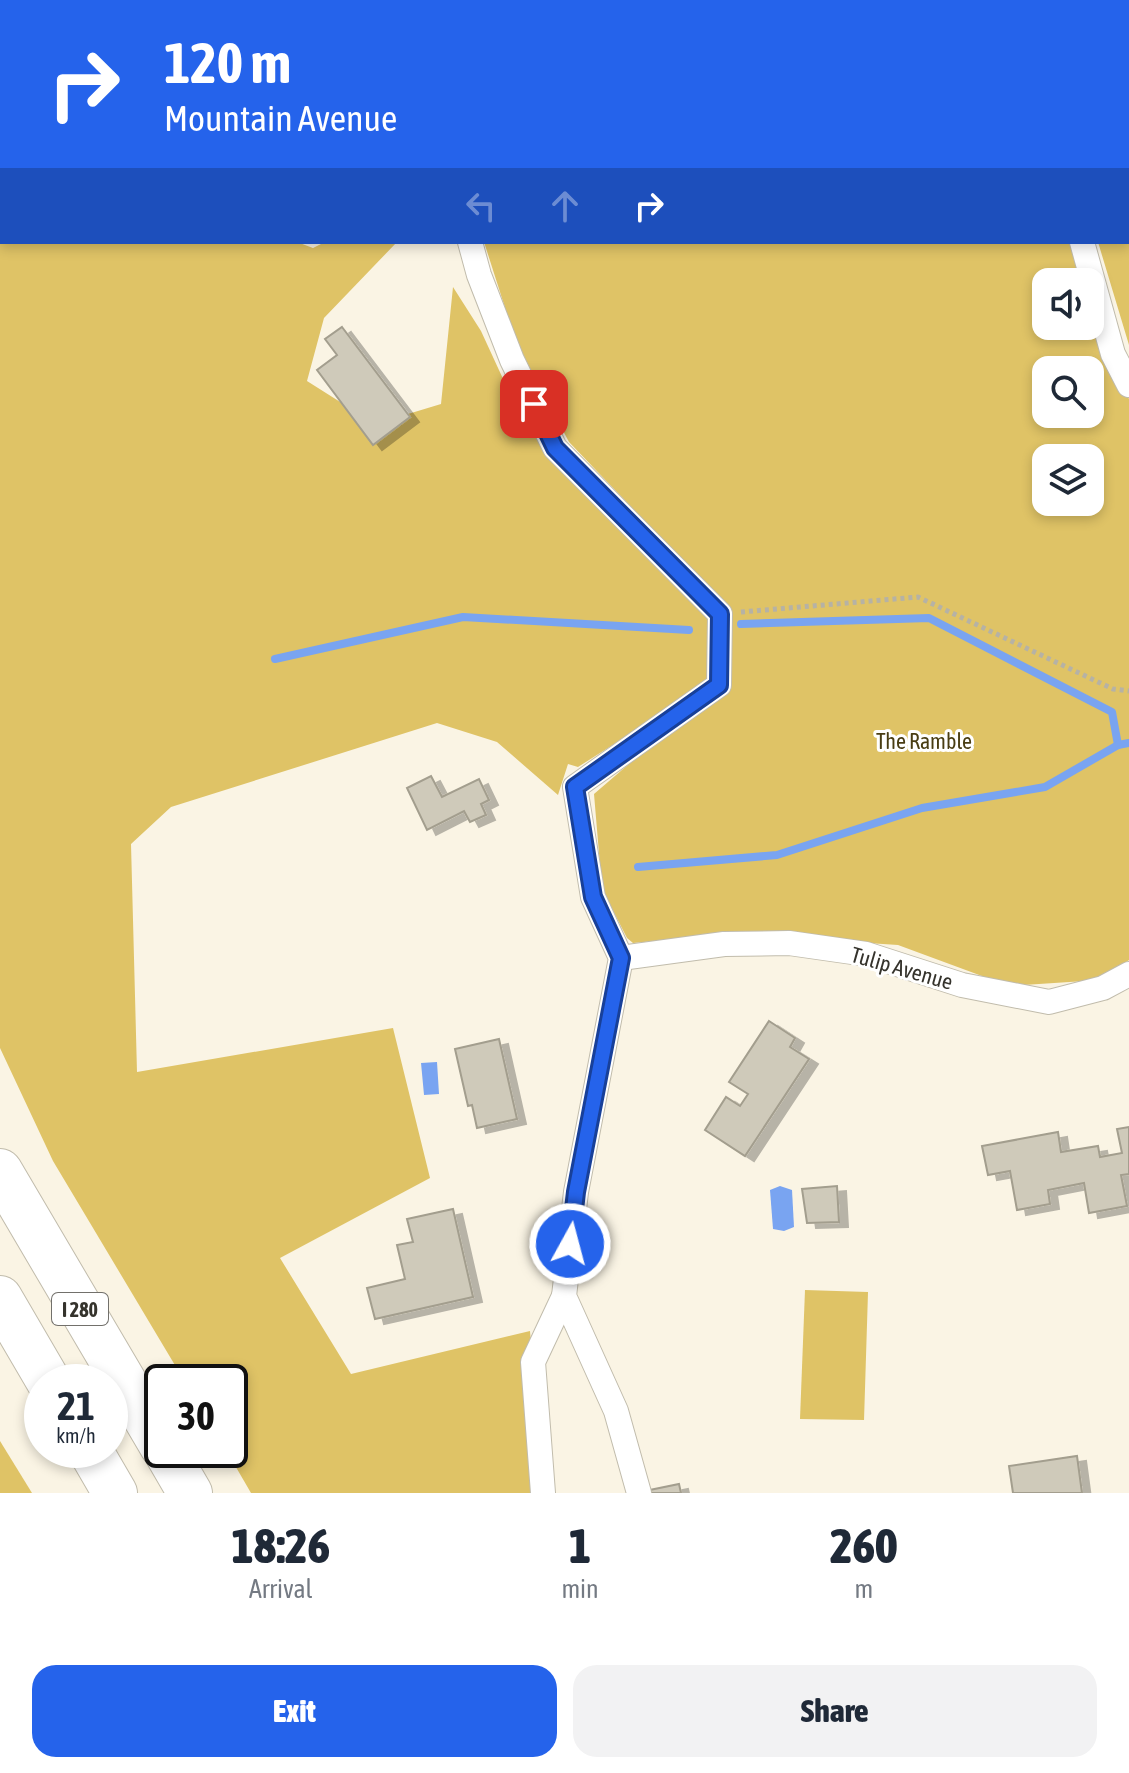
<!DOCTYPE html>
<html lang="en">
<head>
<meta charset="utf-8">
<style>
  body { margin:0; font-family:"Asap Condensed",sans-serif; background:#f2f2f3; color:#1f2937; height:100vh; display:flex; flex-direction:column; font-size:30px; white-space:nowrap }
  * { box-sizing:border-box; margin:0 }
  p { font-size:26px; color:#747a83 }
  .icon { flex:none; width:44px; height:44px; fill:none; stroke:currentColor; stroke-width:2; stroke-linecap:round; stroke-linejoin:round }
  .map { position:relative; height:1493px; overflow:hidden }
  .sheet { display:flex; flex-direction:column; background:#fff; flex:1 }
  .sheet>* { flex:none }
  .hud { position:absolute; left:0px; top:0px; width:1130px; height:244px; box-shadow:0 4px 12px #0003; background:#2563eb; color:#fff; overflow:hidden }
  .fabs { position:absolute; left:1032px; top:268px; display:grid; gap:16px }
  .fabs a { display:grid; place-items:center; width:72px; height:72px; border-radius:16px; background:#fff; box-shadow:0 4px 12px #0003; font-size:40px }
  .speed { position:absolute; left:24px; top:1364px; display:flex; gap:16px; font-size:40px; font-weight:700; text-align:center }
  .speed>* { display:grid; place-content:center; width:104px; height:104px; border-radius:50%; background:#fff; box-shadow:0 4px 12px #0003; line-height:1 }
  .speed small { font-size:20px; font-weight:400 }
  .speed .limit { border:4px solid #111; border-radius:12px; background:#fff; color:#111 }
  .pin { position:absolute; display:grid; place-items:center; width:68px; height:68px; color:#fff; margin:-34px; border-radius:16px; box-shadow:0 4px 12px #0006 }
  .me { position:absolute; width:88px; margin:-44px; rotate:7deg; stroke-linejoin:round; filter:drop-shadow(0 0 6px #0008) }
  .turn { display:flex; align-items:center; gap:28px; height:168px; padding:0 32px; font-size:36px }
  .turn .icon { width:104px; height:104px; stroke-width:2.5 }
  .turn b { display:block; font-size:56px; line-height:68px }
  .lanes { display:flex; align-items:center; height:76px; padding:0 32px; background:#0003; justify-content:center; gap:40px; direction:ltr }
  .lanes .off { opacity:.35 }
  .eta { display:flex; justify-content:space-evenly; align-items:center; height:136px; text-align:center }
  .eta b { font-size:48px; font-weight:800; line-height:56px }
  .button { display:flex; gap:16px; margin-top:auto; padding:16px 32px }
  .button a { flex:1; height:92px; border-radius:24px; background:#2563eb; color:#fff; font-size:32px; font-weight:800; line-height:92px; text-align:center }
  .button a+a { background:#f2f2f3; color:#1f2937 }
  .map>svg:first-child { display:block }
</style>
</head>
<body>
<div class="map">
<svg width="1129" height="1493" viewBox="0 0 1129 1493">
  <defs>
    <filter id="shadow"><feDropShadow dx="9" dy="5" stdDeviation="0" flood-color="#0004"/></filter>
  </defs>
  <rect width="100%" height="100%" fill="#faf4e4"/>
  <g fill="#dfc366" fill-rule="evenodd">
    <polygon points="0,0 335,0 2,2 2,242 297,242 313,248 325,242 397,242 324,318 307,381 375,424 441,404 453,287 481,331 516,407 526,400 708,617 712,682 578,767 568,764 558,795 497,742 437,723 171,807 131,844 137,1072 393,1028 430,1178 280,1258 351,1374 530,1331 544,1493 251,1493 226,1450 230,1450 230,1382 185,1382 53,1161 0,1048"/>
    <polygon points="507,0 1065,0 506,2"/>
    <polygon points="1129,177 1129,345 1098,242 1128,242"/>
    <path d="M 484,242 L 1072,242 L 1082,282 L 1046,282 L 1046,326 L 1090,326 L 1090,312 L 1096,335 L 1129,399 L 1129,960 L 1100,980 L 1009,986 L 898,945 L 733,934 L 633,943 L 627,938 L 602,889 L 594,794 L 729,678 L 729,609 L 569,442 L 516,342 ZM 1046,370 L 1090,370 L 1090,414 L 1046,414 ZM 1046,458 L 1090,458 L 1090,502 L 1046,502 Z"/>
    <polygon points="805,1290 868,1292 864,1420 800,1419"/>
    <polygon points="0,1441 32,1493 0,1493"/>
  </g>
  <g fill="#79a4f1">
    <polygon points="437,1062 439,1094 424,1095 421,1063"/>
    <polygon points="780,1186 792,1190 794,1227 784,1231 773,1229 770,1190"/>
  </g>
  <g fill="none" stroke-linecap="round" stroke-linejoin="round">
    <g stroke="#79a4f1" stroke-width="8">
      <polyline points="741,624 929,618 1112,712 1118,745"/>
      <polyline points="275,659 463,617 689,630"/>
      <polyline points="638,867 777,855 922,808 1045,787 1118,745 1129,743"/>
    </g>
  </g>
  <g fill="#cfcaba" stroke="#a39e8e" stroke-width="2" filter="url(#shadow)">
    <polygon points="342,327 410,417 373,445 317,370 337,355 325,339"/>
    <polygon points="431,776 442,797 479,779 489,800 481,804 486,815 470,822 464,811 427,830 407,788"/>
    <polygon points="769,1021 795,1038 790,1047 809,1059 745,1156 705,1130 726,1097 740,1106 748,1094 729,1082"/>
    <polygon points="499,1039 517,1119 477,1128 472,1105 468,1106 455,1049"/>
    <polygon points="1129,1127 1129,1174 1121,1175 1127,1206 1089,1213 1084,1183 1048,1190 1050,1204 1017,1210 1010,1171 988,1175 982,1146 1058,1132 1061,1152 1098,1146 1100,1157 1122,1153 1117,1129"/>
    <polygon points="837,1186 839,1222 807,1223 802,1189"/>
    <polygon points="453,1209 473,1297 375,1319 367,1288 405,1279 397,1245 413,1242 407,1219"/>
    <polygon points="1077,1456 1082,1493 1013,1493 1009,1466"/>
    <polygon points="679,1484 681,1493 635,1493"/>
  </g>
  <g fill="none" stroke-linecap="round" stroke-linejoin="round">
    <g stroke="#c1bcac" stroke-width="26">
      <g id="street">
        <polyline points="491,2 491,0"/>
        <polyline points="1081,2 1081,0"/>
        <polyline points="470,242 479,275 512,360 555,448 720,614 719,685 575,787 593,897 621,958 576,1192 564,1296 616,1411 639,1493"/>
        <polyline points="1082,242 1113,354 1129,385"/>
        <polyline points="621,958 724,944 789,943 866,954 962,985 1049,1002 1103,988 1129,974"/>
        <polyline points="543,1493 533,1362 564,1296"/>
      </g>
    </g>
    <g stroke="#c1bcac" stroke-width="46">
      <g id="highway">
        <polyline points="0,1171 162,1446"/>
        <polyline points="0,1298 49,1382"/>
        <polyline points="90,1450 115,1493"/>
        <polyline points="165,1450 190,1493"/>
      </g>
    </g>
    <polyline stroke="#b6b2a5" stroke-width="5" stroke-dasharray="4 4" stroke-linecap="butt" points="741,612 918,597 1113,689 1129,691"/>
    <use href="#street" stroke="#fff" stroke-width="24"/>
    <use href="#highway" stroke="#fff" stroke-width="44"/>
  </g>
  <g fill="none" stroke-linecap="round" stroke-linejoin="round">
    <g stroke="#184099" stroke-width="20">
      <polyline id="route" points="534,404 555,448 720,614 719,685 575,787 593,897 621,958 576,1192 570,1244"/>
    </g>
    <use href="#route" stroke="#2563eb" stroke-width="14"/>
  </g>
  <g text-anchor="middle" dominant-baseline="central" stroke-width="6" stroke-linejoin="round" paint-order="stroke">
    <rect fill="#fff" stroke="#72706b" stroke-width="2" x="52" y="1293" width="56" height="32" rx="6"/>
    <g font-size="20" font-weight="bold" fill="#35332c">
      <text x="80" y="1309">I 280</text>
    </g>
    <g font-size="22" fill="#493d13" stroke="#fff">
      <text x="924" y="741">The Ramble</text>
    </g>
    <g font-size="22" fill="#35332c" stroke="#fff">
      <text transform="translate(902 968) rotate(16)">Tulip Avenue</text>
    </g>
  </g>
</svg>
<div class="fabs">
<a><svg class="icon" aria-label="sound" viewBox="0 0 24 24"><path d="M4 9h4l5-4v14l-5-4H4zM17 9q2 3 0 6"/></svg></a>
<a><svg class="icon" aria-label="search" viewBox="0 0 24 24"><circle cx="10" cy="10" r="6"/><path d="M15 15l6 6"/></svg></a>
<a><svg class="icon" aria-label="layers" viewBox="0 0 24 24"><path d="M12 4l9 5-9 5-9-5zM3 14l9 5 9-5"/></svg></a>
</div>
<div class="speed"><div>21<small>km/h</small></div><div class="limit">30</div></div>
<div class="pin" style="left:534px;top:404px;background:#d93025"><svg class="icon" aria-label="arrive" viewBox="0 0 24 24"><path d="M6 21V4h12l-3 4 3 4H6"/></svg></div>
<svg class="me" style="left:570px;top:1244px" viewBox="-20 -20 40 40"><circle r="17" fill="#2563eb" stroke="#fff" stroke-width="3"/><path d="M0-11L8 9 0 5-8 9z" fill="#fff"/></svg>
<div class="hud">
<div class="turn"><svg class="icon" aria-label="right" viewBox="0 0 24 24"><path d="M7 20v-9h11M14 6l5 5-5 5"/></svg><div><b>120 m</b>Mountain Avenue</div></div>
<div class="lanes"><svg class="icon off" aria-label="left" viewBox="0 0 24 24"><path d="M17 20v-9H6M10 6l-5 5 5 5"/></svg><svg class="icon off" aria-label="ahead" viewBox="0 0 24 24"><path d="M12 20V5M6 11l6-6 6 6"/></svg><svg class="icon" aria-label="right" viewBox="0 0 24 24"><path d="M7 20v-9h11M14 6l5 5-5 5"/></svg></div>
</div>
</div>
<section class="sheet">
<div class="eta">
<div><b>18:26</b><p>Arrival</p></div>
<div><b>1</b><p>min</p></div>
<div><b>260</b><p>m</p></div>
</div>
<div class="button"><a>Exit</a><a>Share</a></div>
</section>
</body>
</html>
